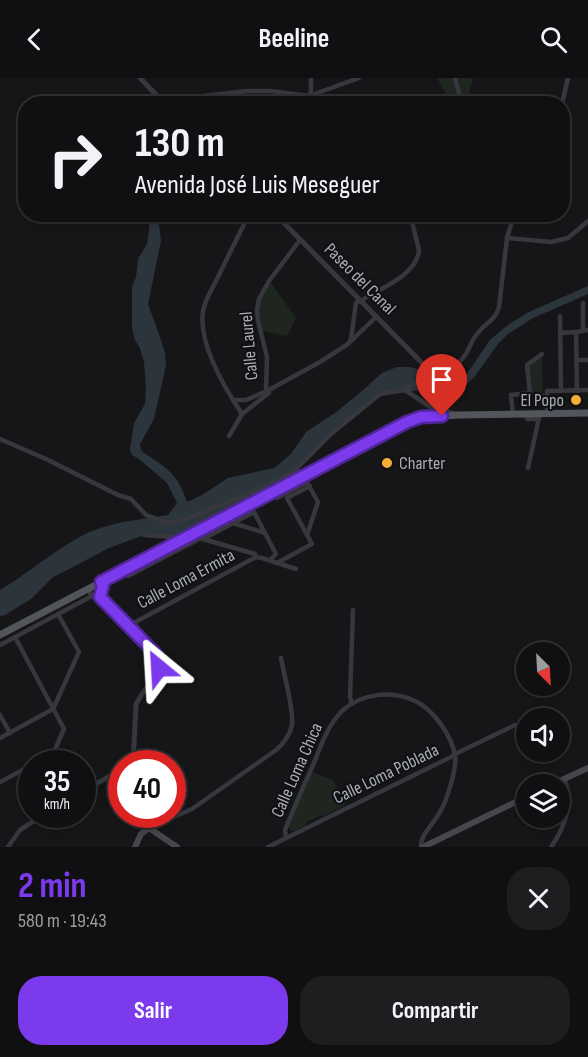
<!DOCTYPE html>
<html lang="es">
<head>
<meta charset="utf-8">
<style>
  body { margin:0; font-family:"Sofia Sans Condensed",sans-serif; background:#1e1e20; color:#f1f3f6; height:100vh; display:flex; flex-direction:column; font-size:22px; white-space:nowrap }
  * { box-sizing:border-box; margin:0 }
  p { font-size:20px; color:#9c9d9f }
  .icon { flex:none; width:33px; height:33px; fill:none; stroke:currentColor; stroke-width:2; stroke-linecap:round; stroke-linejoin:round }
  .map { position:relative; height:769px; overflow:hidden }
  .details { display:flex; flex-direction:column; background:#101012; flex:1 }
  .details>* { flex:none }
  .hud { position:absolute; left:18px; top:18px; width:552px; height:126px; border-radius:24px; box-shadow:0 3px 9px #0003,0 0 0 2px #303032; background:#101012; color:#f1f3f6; overflow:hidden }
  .needle { width:39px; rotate:156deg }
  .controls { position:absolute; left:516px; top:564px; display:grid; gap:12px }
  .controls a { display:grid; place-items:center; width:54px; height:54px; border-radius:50%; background:#101012; box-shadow:0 3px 9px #0003,0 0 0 2px #303032; font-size:30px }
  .speed { position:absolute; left:18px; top:672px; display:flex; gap:12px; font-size:30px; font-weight:700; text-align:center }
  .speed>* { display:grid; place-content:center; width:78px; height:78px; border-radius:50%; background:#101012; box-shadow:0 3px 9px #0003,0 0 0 2px #303032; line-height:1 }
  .speed small { font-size:15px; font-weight:400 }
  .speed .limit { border:9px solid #d22; background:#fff; color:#111 }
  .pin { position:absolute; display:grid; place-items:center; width:51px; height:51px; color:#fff; margin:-62px -26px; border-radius:50% 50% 50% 0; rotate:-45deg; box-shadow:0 0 6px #0007 }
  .pin .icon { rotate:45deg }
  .me { position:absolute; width:66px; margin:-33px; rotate:333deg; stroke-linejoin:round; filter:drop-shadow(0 0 4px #0008) }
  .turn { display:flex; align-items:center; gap:21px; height:126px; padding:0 18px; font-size:27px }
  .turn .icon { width:78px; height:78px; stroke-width:2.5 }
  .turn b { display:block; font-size:42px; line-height:51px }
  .round { display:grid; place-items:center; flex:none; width:63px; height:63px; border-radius:24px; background:#1e1e20 }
  .headline { display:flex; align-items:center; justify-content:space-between; height:102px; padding:0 18px }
  h1 { font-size:36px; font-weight:700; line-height:45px; color:#7c3aed }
  .primary-button { display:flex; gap:12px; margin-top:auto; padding:12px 18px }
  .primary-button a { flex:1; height:69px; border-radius:24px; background:#7c3aed; color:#fff; font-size:24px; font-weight:700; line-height:69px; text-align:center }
  .primary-button a+a { background:#1e1e20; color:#f1f3f6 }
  header { display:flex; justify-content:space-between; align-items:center; height:78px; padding:0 18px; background:#101012; font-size:27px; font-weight:700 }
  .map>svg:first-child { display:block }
</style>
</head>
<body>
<header><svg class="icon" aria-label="back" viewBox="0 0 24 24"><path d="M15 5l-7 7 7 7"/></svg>Beeline<svg class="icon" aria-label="search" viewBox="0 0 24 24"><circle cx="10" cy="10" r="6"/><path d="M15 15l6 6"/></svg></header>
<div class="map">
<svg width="588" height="769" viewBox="0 0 588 769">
  <rect width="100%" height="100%" fill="#161618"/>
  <g fill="#1e261f">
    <polygon points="437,0 473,0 467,25 451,25"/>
    <polygon points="271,205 296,240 287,258 262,253 257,238 263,213"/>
    <polygon points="542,276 543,317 530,318 527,287"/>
    <polygon points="312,694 334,703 345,726 344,728 324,738 322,737 307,744 306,747 294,753 291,752 289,749 289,746"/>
  </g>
  <path fill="#2c353c" d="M 149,137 L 158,137 L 161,163 L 148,226 L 160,259 L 165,275 L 166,287 L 154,341 L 140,366 L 141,372 L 144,375 C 167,390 178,396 187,424 L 202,417 L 228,400 L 274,390 L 291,376 L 306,354 L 335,335 L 362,313 L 382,295 L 397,289 L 410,289 L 424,293 L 434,302 L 439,304 L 449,305 L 458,303 L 466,297 L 490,262 L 509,246 L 529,234 L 588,208 L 588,216 L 533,240 L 508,256 L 498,266 L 475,298 L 464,309 L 458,312 L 450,313 L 421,312 L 380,317 L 332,357 L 299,391 L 300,396 L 193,453 L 172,459 L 144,457 L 109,470 L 52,500 L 31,521 L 5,537 L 0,538 L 0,512 C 31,494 62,465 95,452 C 118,443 143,441 168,437 L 177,425 L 167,405 L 139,381 L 132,377 L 130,371 L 134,345 L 145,326 L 146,312 L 144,284 L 140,270 L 135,262 L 132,250 L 132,209 L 136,199 L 138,181 L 147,166 L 149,154 Z"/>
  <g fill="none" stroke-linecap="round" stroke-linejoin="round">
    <polyline stroke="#37383d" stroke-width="3" points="538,317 543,317"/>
    <g stroke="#37383d" stroke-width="4.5">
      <polyline points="455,0 462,26"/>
      <polyline points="309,18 324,26"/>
      <polyline points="165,26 169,22 247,13 271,13 309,18 359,0"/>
      <polyline points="307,26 311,12 311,0"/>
      <polyline points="562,26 568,0"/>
      <polyline points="507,160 551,164 568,160 588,143"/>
      <path d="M 361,224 L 365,220 C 384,209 417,196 419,172 L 410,136"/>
      <polyline points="583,225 583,252"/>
      <polyline points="560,238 561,313"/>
      <polyline points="576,254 577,313"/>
      <polyline points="560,255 576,254 588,252"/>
      <polyline points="350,264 376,239"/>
      <polyline points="577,282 588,282"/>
      <path d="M 419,301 L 421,303 C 436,302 458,288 466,276 C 470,269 472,261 478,255 C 485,245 496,242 499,229 L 507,160 L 514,136"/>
      <polyline points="267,313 266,311 267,279 258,243 257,232 259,221 269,203 300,162"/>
      <polyline points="233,322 246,322 267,313 320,284 348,266 351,261 356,225 360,222"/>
      <polyline points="547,335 547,313 588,312"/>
      <path d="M 242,336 C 224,309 198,266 203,233 C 205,221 213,210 218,199 C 228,178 239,157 249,136"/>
      <polyline points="513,336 511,317 530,315 527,287 542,276"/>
      <polyline points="527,341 539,341"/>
      <polyline points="229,358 242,336 269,315"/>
      <polyline points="0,361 46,381 118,417 131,421 146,437 166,444 177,444 247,417 286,398 299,388 331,356 380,316 405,312"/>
      <polyline points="528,390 540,335"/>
      <polyline points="268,416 277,420 305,405 308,406 318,424 307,457"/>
      <polyline points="233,445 265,455"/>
      <polyline points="194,455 196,459 255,476 256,479 262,480 296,491"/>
      <polyline points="144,457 172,459 175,465"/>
      <polyline points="203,461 254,434 276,476 270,482"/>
      <polyline points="277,485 312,466 287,420 310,408"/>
      <polyline points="128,498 201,460"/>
      <polyline points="128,548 256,479"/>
      <polyline points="15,559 64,651 54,674 34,686"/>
      <polyline points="0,567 92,518"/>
      <polyline points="352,626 350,619 353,532"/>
      <polyline points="0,637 10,655"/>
      <polyline points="0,660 53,631 79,574 58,536"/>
      <polyline points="0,704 32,687"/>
      <polyline points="82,714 122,691"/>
      <path d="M 149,750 L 192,731 L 276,672 C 284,665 290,657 292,647 C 294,632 284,597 281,580"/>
      <path d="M 286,760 L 285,752 C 294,730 304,707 314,685 C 321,667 328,647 342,633 C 361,615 393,612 415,623 C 434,632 451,657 455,677 C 457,691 447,722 440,734 C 435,744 419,759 421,769"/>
      <polyline points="8,769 20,752 45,736"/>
      <polyline points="268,769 451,679 457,675 515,647"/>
      <path d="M 551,769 C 564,751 575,723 564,701"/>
    </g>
    <g stroke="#37383d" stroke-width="5">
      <polyline points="140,0 165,26"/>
      <path d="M 275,136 L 426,289 C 427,300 413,306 405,312 L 429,328 L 455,336"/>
      <path d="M 88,511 L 92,518 L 100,519 L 152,572 L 159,583 C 159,600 142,612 136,627 L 133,686"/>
      <polyline points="100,519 103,507 101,504"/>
      <polyline points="140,736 144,745 149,750"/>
    </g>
    <g stroke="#45474d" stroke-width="6">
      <polyline points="553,706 588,690"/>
      <polyline points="135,769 141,756 149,750 177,769"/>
      <polyline points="423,769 526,719"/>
    </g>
    <polyline stroke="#53555c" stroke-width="7" points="0,557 411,342 425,339 459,337 588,335"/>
  </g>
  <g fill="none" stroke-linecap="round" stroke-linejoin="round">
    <g stroke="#51269a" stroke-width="15">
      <polyline id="route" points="159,590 159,584 156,576 100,519 103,507 101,504 407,344 421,339 442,338"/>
    </g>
    <use href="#route" stroke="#7c3aed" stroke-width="10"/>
  </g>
  <g fill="#f2b134" stroke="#111113" stroke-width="2">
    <circle cx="576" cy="322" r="6"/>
    <circle cx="387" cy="385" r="6"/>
  </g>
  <g text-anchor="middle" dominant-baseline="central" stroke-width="4.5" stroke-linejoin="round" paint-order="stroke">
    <g font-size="18" fill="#a8adb8" stroke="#111113">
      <text transform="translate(360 201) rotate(45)">Paseo del Canal</text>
      <text transform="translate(249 268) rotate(-95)">Calle Laurel</text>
      <text transform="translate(186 501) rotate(-28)">Calle Loma Ermita</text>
      <text transform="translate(297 692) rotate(-66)">Calle Loma Chica</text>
      <text transform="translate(386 696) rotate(-26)">Calle Loma Poblada</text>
    </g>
    <g font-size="18" fill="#a8adb8" stroke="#111113" text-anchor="end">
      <text x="564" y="322">El Popo</text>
      <text x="399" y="385" text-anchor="start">Charter</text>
    </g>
  </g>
</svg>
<div class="controls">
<a><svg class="needle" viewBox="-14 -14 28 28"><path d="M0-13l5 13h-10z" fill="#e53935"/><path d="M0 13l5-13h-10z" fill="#9c9d9f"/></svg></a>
<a><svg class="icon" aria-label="sound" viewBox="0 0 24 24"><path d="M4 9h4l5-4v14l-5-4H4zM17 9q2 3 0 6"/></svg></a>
<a><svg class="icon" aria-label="layers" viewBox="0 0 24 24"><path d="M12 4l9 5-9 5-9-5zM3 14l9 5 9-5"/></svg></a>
</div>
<div class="speed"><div>35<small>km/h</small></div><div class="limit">40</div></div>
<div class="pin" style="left:442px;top:338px;background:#d93025"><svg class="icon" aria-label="arrive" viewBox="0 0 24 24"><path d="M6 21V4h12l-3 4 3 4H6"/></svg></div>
<svg class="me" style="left:159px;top:590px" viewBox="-20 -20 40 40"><path d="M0-17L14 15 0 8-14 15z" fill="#7c3aed" stroke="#fff" stroke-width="4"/></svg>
<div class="hud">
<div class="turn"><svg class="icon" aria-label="right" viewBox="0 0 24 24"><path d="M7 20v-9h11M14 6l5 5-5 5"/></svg><div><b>130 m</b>Avenida José Luis Meseguer</div></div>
</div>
</div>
<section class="details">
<div class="headline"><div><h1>2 min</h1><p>580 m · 19:43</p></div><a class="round"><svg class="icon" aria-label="close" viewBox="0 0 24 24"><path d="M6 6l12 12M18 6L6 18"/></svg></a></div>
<div class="primary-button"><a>Salir</a><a>Compartir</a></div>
</section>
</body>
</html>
